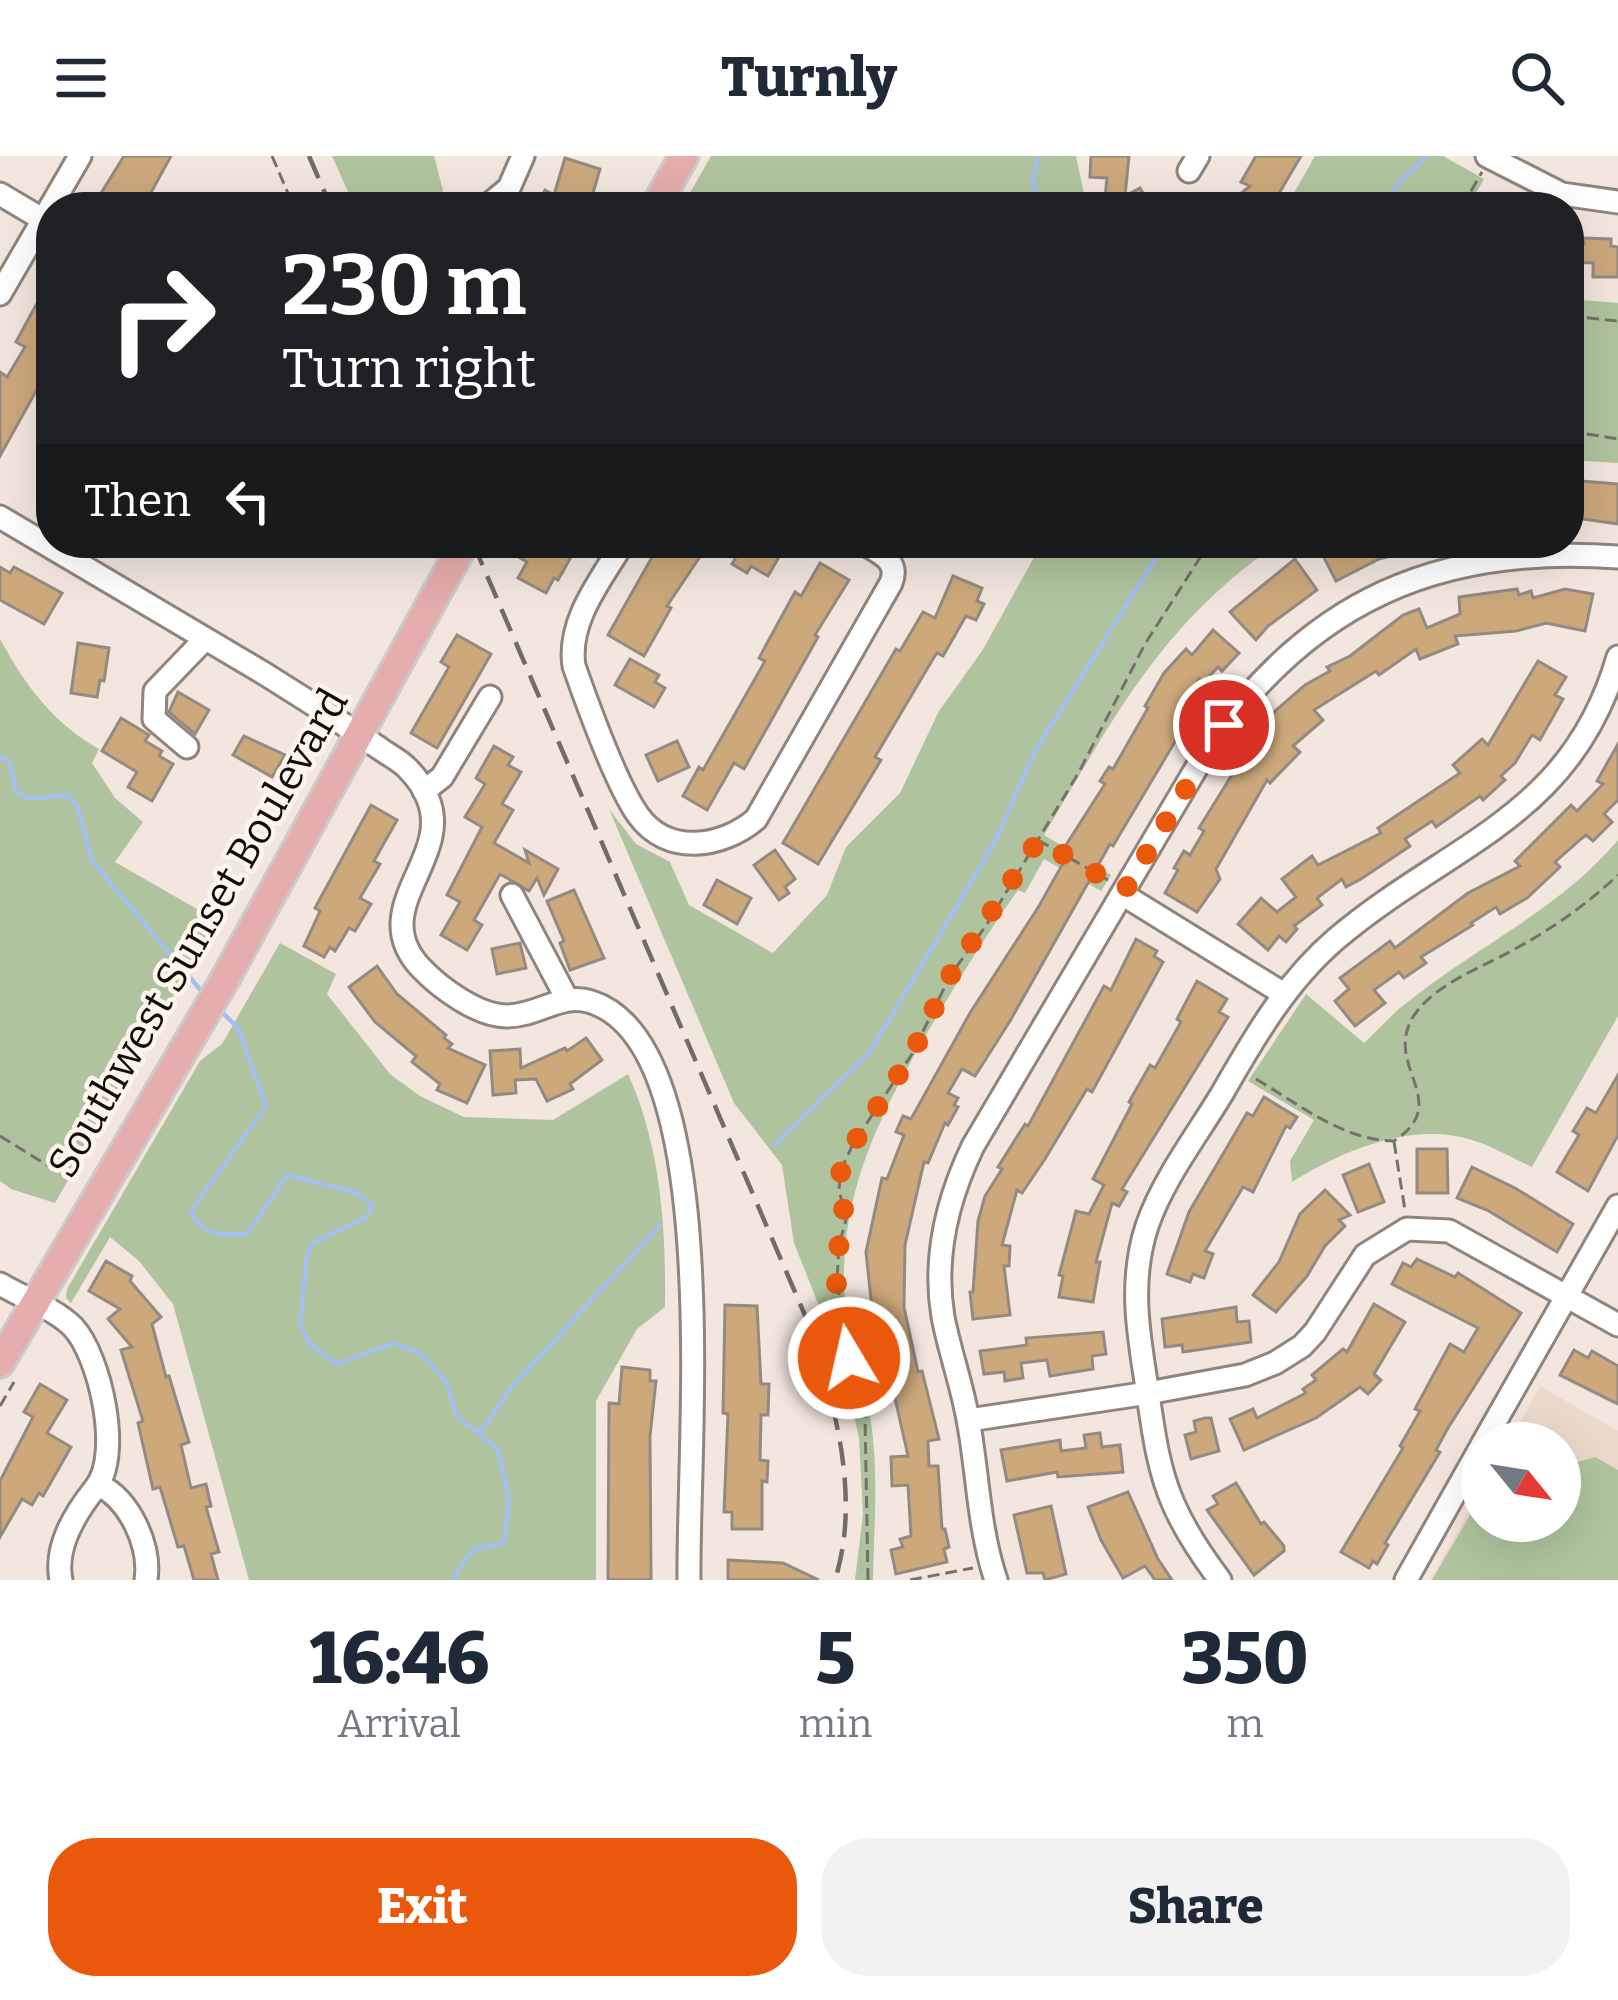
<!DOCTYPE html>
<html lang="en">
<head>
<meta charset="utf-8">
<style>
  body { margin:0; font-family:Bitter,serif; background:#f2f2f3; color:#1f2937; height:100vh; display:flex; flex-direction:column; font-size:45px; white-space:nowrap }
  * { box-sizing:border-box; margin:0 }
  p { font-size:39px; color:#747a83 }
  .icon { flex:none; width:66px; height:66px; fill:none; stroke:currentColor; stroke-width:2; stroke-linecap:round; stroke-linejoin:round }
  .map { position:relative; height:1424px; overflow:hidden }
  .panel { display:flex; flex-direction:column; background:#fff; flex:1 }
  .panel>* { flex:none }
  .top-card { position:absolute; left:36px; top:36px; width:1548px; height:366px; border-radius:48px; box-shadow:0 12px 48px #0002; background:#202124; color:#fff; overflow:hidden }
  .needle { width:78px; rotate:120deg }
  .controls { position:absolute; left:1461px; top:1266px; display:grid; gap:24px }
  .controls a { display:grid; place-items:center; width:120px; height:120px; border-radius:50%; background:#fff; box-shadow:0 12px 48px #0002; font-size:60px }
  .pin { position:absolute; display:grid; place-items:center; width:102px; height:102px; color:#fff; margin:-51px; border:6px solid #fff; border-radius:50%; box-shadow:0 3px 12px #0007 }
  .me { position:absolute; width:132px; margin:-66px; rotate:351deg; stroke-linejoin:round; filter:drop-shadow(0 0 9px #0008) }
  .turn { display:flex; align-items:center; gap:42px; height:252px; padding:0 48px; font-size:54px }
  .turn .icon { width:156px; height:156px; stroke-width:2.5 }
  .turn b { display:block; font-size:84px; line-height:102px }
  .then { display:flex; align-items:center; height:114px; padding:0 48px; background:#0003; gap:24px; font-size:45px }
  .eta { display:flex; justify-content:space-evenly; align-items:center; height:204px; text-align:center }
  .eta b { font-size:72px; font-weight:800; line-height:84px }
  .button { display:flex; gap:24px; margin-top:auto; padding:24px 48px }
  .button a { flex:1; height:138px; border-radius:48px; background:#ea580c; color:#fff; font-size:48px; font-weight:800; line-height:138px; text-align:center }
  .button a+a { background:#f2f2f3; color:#1f2937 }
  header { display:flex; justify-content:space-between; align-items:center; height:156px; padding:0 48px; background:#fff; font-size:54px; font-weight:800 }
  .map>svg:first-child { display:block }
</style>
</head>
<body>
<header><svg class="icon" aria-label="menu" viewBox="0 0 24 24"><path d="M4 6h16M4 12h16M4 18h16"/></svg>Turnly<svg class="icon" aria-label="search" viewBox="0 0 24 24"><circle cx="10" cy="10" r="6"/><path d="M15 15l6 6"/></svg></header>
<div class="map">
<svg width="1618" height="1424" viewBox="0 0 1618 1424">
  <rect width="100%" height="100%" fill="#f2e6de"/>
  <polygon fill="#ebd9cc" points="1540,1230 1618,1275 1618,1424 1430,1424 1482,1332 1482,1365 1560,1365 1560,1287 1508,1287"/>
  <g fill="#afc49e">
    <polygon points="332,0 434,0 443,34 433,51 355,51"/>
    <polygon points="711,0 1076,0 1085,43 1083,51 682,51"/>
    <polygon points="1315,0 1443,0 1484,23 1468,51 1286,51"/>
    <polygon points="1569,143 1618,147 1618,307 1569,304"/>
    <path d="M 1042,387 L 1279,387 C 1163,465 1113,563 1044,679 L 1111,719 L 1101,735 L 1044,703 L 1025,737 L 1018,734 C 986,779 958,825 930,872 C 883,953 842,1031 844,1127 C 845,1173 863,1215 870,1260 C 879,1314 874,1370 873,1424 L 855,1424 L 863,1358 L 859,1282 L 843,1210 L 794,1087 L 782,1009 L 734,947 L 609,653 L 636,688 L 670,706 L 689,749 L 773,797 L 827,739 L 846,691 L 900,637 L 939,555 L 982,495 Z"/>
    <path d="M 0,483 C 25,529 53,567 99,593 L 92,607 L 115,642 L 143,666 L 115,706 L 223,768 L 204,801 L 197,798 L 55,1047 L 11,1033 L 0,1025 Z"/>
    <path d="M 1618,684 L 1618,860 L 1532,1011 C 1512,1002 1492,990 1472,984 C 1412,965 1342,995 1292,1026 L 1290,1005 L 1314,964 L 1248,925 L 1306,838 L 1364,887 C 1378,874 1390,860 1405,848 C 1475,791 1558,755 1618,684 Z"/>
    <path d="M 280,787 L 336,818 L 327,838 L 390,918 L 420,940 L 464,961 L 553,964 L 628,918 C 661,991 666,1072 665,1151 L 637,1173 L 596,1245 L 596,1424 L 249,1424 L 173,1148 L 139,1105 L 110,1081 L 71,1147 L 66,1142 L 67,1133 L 200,905 L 222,888 Z"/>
    <polygon points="1595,1301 1618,1314 1618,1424 1432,1424 1482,1339 1482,1365 1560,1365 1560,1311"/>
  </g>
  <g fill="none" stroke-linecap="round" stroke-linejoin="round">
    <g stroke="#a2bfed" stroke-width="4.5">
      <polyline points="1039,0 1033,23 1039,51"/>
      <polyline points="1384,51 1395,31 1427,0"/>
      <polyline points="0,600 10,607 16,636 30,643 68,639 77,650 92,705 203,837"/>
      <path d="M 220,854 L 238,872 L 266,950 L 191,1055 C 204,1081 220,1079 247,1078 L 287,1019 L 357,1037 L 373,1049 L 365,1062 L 314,1086 L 307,1099 L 300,1169 L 311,1189 L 337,1208 L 394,1187 L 421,1198 L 446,1225 L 456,1259 L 498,1294 L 509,1344 L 504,1387 L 474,1393 L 455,1418 L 456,1424"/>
      <polyline points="775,988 870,896 996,684 1034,597 1165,387"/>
      <polyline points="480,1276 510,1233 660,1069"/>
    </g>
  </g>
  <g fill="#cca87b" stroke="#938b82" stroke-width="3">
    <polygon points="124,0 171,0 143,51 103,51 95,47"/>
    <polygon points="1091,0 1129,0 1125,40 1140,32 1151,51 1104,51 1107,22 1090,21"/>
    <polygon points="1256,0 1301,0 1271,51 1224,51 1250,30 1241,26"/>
    <polygon points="565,2 600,13 589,51 536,51 545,34 554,39"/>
    <polygon points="1584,82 1611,83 1611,90 1618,91 1618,121 1593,121 1593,107 1569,106 1569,84 1584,88"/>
    <polygon points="36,149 51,157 51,208 0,300 0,216 7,221 25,191 16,186"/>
    <polygon points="1569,324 1618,328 1618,368 1569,361"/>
    <polygon points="525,387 579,387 558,424 554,422 546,437 518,422 527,406 517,400"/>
    <polygon points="660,387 709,387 667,450 671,452 644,500 608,479"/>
    <polygon points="744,387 787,387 768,420 751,410 747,417 732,408"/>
    <polygon points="1329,387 1423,387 1423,392 1379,403 1336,425 1319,392"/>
    <polygon points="1295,403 1317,434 1268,470 1256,484 1230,456"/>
    <polygon points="820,407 849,424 815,479 818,481 744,613 734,607 707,654 683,640 699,611 703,614 760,514 765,505 759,502 795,436 801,440"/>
    <polygon points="0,411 10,417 14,411 62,437 44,468 0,444"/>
    <polygon points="953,420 982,432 977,445 984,448 976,464 966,460 943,500 937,497 933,503 875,601 881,604 818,708 783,687 896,493 900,495 923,456 935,462"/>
    <polygon points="1517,433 1519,439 1531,435 1533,442 1565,433 1593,438 1585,475 1546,467 1516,475 1455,480 1458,488 1420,503 1416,493 1379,519 1376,515 1314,554 1323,564 1293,590 1300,596 1270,627 1267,624 1216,713 1220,723 1197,756 1165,737 1178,714 1174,712 1184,695 1190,699 1204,675 1199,672 1243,601 1239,598 1275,555 1305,529 1330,515 1327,511 1350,500 1403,459 1419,453 1427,472 1460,458 1459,441"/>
    <polygon points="1213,474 1239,497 1222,515 1218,511 1203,527 1199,523 1182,552 1190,557 1173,589 1113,690 1110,688 1010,865 975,920 962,913 948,937 958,942 954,949 958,951 948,969 945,967 928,1007 924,1006 905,1089 904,1151 918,1216 922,1215 939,1283 928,1285 929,1310 938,1310 942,1373 945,1373 949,1391 944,1393 947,1406 896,1418 891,1394 903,1391 900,1383 911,1380 908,1329 892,1330 891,1301 908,1300 888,1211 874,1214 867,1183 875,1181 866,1096 882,1022 887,1023 904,979 896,976 903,960 911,963 970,857 1039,750 1071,693 1066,689 1105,628 1100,625 1109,611 1113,613 1148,552 1145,550 1164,517 1186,493 1192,499"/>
    <polygon points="457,479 491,498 437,592 411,577 449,511 441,506"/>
    <polygon points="78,487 109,492 104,525 100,524 97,541 71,537"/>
    <polygon points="630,503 659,519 655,526 665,532 654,551 615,529"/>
    <polygon points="1538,505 1566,521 1555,539 1563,543 1540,584 1532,579 1515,607 1501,620 1505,624 1483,644 1480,640 1436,671 1432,665 1405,683 1410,690 1361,723 1346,731 1342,723 1317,742 1322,749 1294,770 1297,773 1286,786 1279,780 1268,794 1238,768 1261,742 1277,756 1296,741 1282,723 1312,700 1318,709 1381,677 1378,672 1460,617 1453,609 1482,583 1488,589"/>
    <polygon points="178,536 209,554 195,578 169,556"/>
    <polygon points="121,562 149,579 145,585 162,595 159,600 173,608 152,645 128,631 137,616 102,595"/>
    <polygon points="244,580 285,599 272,621 233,599"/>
    <polygon points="677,585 689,611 658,625 646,599"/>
    <polygon points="1618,588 1618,644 1604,658 1612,666 1593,685 1586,679 1581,683 1555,706 1560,711 1527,742 1500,758 1496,751 1471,767 1473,769 1421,801 1426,807 1404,822 1399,816 1374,834 1385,847 1355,870 1335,845 1349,833 1340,822 1390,785 1395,792 1468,737 1520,710 1515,705 1571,649 1577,655 1603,628 1597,625"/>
    <polygon points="494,590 513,601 508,609 521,616 502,648 513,654 494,687 529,707 525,694 558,713 544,739 537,722 529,735 500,718 474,764 482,769 467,794 441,779 460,746 447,739 482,671 465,661 485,628 476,622"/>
    <polygon points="371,649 397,664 374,705 380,708 360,742 371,748 355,775 349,772 335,795 330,791 324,801 304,790 320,755 315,752"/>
    <polygon points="775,694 795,723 785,731 789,737 779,744 754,709"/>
    <polygon points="717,724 751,742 737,768 704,749"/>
    <polygon points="574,734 604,802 570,814 560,787 564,785 547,745"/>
    <polygon points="1136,783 1157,795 1154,800 1163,806 1092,936 1087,933 1045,1003 1022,1037 1017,1034 1002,1089 1010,1090 1009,1110 1004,1110 1010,1159 973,1163 970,1136 973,1136 978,1065 985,1040 1002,1013 998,1011 1025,968 1028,970 1104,830 1111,834"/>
    <polygon points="520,787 526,812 497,818 492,793"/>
    <polygon points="377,810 397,838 446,879 444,882 452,888 448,892 485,909 467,947 437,934 440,928 412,906 416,900 375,866 349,831"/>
    <polygon points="1197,825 1227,843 1219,856 1228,861 1138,1007 1122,1033 1127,1036 1119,1050 1112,1047 1096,1106 1100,1106 1093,1146 1059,1141 1063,1120 1059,1119 1076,1055 1089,1058 1104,1029 1093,1023 1132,948 1129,946 1150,909 1155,912 1181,866 1177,863"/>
    <polygon points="586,882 602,904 570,928 573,933 547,945 536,923 515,924 516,937 493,939 490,895 520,893 521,912 565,892 567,895"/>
    <polygon points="1618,919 1618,979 1588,1035 1557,1016 1579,979 1573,975 1587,952 1596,957"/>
    <polygon points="1264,941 1297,961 1290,972 1286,970 1253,1036 1243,1031 1205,1095 1213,1098 1204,1122 1193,1118 1190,1126 1167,1118 1189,1056 1247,957 1253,960"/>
    <polygon points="1417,993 1447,993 1448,1037 1417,1037"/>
    <polygon points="1369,1008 1384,1046 1358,1056 1343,1019"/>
    <polygon points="1472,1011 1515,1032 1573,1068 1557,1096 1487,1054 1457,1042"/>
    <polygon points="1325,1034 1350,1059 1339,1064 1345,1070 1325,1090 1307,1120 1276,1156 1253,1139 1279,1106 1300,1058"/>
    <polygon points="1417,1103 1455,1121 1458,1117 1521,1157 1448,1272 1436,1294 1440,1296 1385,1387 1388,1389 1377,1408 1373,1405 1369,1412 1341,1396 1403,1292 1400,1290 1420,1255 1415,1253 1450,1188 1464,1196 1478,1172 1392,1128 1403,1107 1411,1111"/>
    <polygon points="106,1105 132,1120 130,1125 161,1161 152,1168 166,1221 169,1220 189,1286 181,1289 191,1332 206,1328 211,1350 206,1351 219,1396 211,1398 218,1424 194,1424 184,1390 178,1391 160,1331 153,1333 138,1267 143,1265 121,1194 132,1191 108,1163 120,1153 89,1135"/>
    <polygon points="1374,1148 1405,1166 1374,1218 1381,1224 1368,1238 1360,1231 1316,1262 1244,1294 1230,1263 1253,1253 1257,1262 1306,1237 1303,1233 1316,1224 1312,1219 1343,1193 1347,1196"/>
    <polygon points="725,1149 757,1150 761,1228 769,1228 768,1259 761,1259 760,1304 768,1305 767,1326 762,1325 762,1373 732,1373 732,1356 724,1356 728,1258 723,1257"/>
    <polygon points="1236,1151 1237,1166 1249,1165 1251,1186 1183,1196 1182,1189 1165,1191 1162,1163"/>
    <polygon points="1103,1176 1106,1198 1092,1200 1093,1213 1050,1220 1047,1204 1021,1207 1023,1222 1005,1225 1004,1216 984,1218 980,1195 1027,1189 1026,1182"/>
    <polygon points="1574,1194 1588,1202 1592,1195 1618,1210 1618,1248 1560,1219"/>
    <polygon points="622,1211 650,1214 650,1225 656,1225 650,1280 651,1424 608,1424 609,1247 619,1248"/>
    <polygon points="40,1228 67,1244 47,1277 71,1291 43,1340 39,1337 32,1349 22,1343 0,1381 0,1325 33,1261 24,1256"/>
    <polygon points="1205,1262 1211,1262 1219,1295 1191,1303 1185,1279 1196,1276 1194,1265"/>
    <polygon points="1100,1277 1102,1291 1120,1289 1123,1316 1058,1321 1057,1316 1007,1325 1001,1294 1060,1284 1061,1295 1086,1292 1084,1279"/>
    <polygon points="1236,1327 1261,1368 1264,1366 1284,1390 1284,1395 1254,1419 1207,1354 1218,1348 1213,1340"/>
    <polygon points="1128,1336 1158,1403 1172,1424 1155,1424 1145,1410 1123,1422 1101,1384 1088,1351"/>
    <polygon points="1051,1350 1066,1418 1045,1424 1043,1417 1027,1417 1014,1359"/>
    <polygon points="728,1404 783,1407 819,1424 728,1424"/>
  </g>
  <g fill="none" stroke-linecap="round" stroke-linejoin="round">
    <g stroke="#8f857d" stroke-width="27">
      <g id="minor">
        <polyline points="1487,0 1562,38 1618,46"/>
        <polyline points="1189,15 1198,0"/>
        <polyline points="0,38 42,63"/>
        <polyline points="486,51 509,32 523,0"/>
        <polyline points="0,138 80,0"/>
        <path d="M 0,361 C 88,413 176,466 265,518 C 304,542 341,566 379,592 C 388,599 400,604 408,613 C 416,621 424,632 428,643 C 453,703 365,753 421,812 C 440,832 478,860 507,860 C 547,859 567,827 610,855 C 722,929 687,1299 689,1424"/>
        <path d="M 623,387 C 601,424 567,465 574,510 C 587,547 616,628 638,659 C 667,700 722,692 756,663 L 891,427 C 900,405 880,397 863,387"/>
        <polyline points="187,591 154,563 155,535 205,483"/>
        <polyline points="424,635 442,621 490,541"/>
        <polyline points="1122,738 1284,838"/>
        <polyline points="512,739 567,843"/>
        <path d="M 0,1128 C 23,1142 54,1152 73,1171 C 100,1200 122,1298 96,1331 C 76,1356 54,1390 61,1424"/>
        <polyline points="969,1264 1148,1237 1245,1219 1275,1207 1302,1190 1315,1176 1365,1099 1407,1073 1449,1075 1618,1169"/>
        <polyline points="1483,1287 1618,1050"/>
        <path d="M 99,1329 C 130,1344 151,1390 146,1424"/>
        <path d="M 996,1424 C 979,1374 978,1320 969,1269 C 963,1232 950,1197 943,1161 C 933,1101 947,1044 973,990 L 1207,594 C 1309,444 1440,388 1618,401"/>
        <path d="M 1220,1424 C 1202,1400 1185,1375 1173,1347 C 1157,1310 1153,1271 1147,1232 C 1138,1176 1129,1125 1147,1070 C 1163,1023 1198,978 1223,936 C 1255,880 1287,825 1336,783 C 1449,687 1572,662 1618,501"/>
        <polyline points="1406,1424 1482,1289"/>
      </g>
    </g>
    <g stroke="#cacac9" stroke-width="33">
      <g id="major">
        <polyline points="655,51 684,0"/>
        <polyline points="0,1207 224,825 464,387"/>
      </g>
    </g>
    <g stroke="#77706b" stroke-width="3" stroke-dasharray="12 6" stroke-linecap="butt">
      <polyline points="272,0 294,51"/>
      <polyline points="1462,51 1482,16"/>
      <polyline points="1569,160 1618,165"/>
      <polyline points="1569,275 1618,283"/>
      <polyline points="1038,684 1108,724"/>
      <path d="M 1256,923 C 1297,947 1344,985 1394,985 C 1454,946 1383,911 1413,861 C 1434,828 1481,812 1513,794 C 1552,773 1586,749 1618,719"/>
      <polyline points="0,980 76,1027"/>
      <polyline points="1394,986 1405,1054"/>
      <polyline points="0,1250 14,1226"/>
      <polyline points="868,1424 865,1260 849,1202 837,1125 839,1089 846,1064 839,1033 841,1014 852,990 912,898 950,820 987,768 1079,616 1145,488 1203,397 1216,387"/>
      <polyline points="910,1424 973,1412"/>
    </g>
    <use href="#minor" stroke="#fff" stroke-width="21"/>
    <use href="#major" stroke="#e5adad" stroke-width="27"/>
    <g stroke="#736c66" stroke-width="4.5" stroke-dasharray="24 12" stroke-linecap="butt">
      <polyline points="309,0 331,51"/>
      <path d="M 473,387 L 810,1171 C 835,1251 861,1341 835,1424"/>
    </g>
  </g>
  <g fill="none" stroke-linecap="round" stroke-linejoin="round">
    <polyline stroke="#ea580c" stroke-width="21" stroke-dasharray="0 37.8" points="849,1202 836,1125 839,1089 846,1064 839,1033 841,1014 852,990 912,898 950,820 1038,684 1125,734 1224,569"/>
  </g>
  <g text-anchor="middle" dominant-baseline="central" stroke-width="9" stroke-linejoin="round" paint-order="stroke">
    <g font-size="42" fill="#100d0a" stroke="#fff4ec">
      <text transform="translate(198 777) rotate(-60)">Southwest Sunset Boulevard</text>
    </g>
  </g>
</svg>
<div class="controls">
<a><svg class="needle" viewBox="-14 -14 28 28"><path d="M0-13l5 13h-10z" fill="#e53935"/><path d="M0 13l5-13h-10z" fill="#747a83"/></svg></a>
</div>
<div class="pin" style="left:1224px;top:569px;background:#d93025"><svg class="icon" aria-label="arrive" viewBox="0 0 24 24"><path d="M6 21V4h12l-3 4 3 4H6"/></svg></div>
<svg class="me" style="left:849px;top:1202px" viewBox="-20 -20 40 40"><circle r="17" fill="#ea580c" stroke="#fff" stroke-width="3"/><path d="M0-11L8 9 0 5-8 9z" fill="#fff"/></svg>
<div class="top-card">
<div class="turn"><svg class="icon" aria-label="right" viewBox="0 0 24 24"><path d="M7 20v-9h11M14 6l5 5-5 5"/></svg><div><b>230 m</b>Turn right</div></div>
<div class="then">Then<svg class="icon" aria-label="left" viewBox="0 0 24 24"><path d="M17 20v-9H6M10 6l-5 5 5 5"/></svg></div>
</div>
</div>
<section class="panel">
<div class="eta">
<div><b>16:46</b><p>Arrival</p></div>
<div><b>5</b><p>min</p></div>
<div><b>350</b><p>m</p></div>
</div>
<div class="button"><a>Exit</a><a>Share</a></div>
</section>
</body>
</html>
